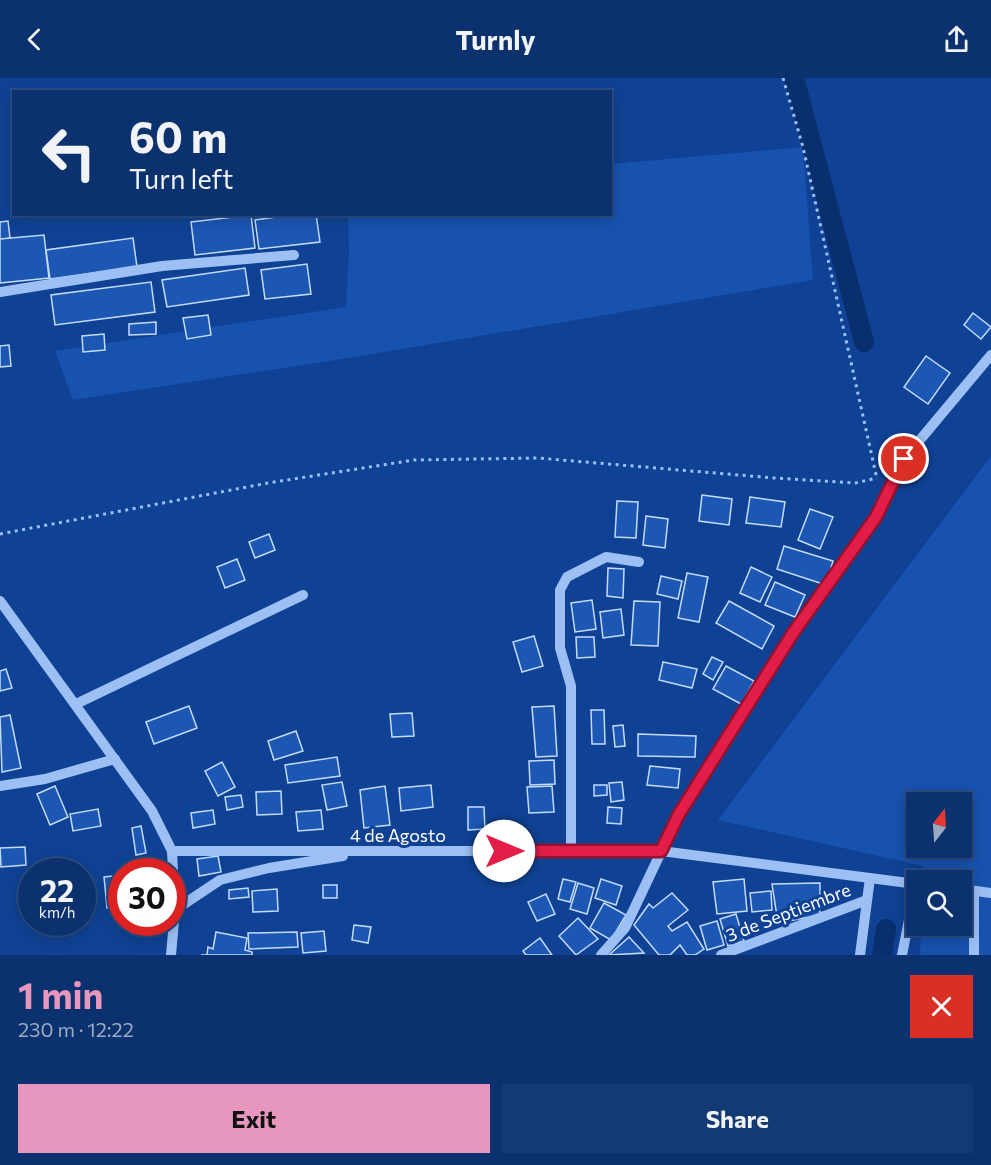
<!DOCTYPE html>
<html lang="en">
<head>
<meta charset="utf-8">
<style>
  body { margin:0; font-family:Commissioner,sans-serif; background:#143a74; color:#f1f3f6; height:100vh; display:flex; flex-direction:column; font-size:22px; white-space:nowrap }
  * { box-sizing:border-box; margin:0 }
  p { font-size:20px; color:#9aaac3 }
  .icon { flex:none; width:33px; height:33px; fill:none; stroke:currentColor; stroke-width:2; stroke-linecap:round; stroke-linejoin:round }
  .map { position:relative; height:877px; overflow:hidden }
  .side { display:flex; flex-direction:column; background:#0b326f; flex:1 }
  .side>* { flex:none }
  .guide { position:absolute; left:12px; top:12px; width:600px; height:126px; border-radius:0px; box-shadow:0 3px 15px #0003,0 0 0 2px #2b4d82; background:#0b326f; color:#f1f3f6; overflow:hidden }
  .needle { width:39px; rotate:17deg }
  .fabs { position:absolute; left:906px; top:714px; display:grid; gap:12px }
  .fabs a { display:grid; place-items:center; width:66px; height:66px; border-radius:0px; background:#0b326f; box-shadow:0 3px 15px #0003,0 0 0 2px #2b4d82; font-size:30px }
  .speed { position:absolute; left:18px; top:780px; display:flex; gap:12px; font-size:30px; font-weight:700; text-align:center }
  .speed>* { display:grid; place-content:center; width:78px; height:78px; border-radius:50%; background:#0b326f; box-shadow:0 3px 15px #0003,0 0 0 2px #2b4d82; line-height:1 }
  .speed small { font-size:15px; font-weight:400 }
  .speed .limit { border:9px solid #d22; background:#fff; color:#111 }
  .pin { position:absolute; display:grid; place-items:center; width:51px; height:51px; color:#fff; margin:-26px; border:3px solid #fff; border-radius:50%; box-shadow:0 2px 6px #0007 }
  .me { position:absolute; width:66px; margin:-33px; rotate:90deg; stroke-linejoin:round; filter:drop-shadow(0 0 4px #0008) }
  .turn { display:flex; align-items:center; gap:21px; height:126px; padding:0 18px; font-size:27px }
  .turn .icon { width:78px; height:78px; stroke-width:2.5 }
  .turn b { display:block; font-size:42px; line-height:51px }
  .round { display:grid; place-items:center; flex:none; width:63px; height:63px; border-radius:0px; background:#143a74 }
  .summary { display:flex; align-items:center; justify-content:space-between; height:102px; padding:0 18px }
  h1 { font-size:36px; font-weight:700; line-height:45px; color:#e797bd }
  .cta { display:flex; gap:12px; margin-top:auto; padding:12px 18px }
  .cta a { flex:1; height:69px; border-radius:0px; background:#e797bd; color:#111; font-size:24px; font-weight:700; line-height:69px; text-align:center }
  .cta a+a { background:#143a74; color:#f1f3f6 }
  header { display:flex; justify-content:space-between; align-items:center; height:78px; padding:0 18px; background:#0b326f; font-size:27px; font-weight:700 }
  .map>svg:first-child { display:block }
</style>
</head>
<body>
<header><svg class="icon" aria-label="back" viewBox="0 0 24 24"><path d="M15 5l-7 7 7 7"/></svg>Turnly<svg class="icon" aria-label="share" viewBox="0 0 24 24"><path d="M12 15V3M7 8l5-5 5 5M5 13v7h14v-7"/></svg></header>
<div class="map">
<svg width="991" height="877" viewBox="0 0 991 877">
  <rect width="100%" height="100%" fill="#0f4294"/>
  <g fill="#1752af" fill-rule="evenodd">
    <polygon points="803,69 813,202 342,281 73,322 55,273 346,229 349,173 348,137 610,136 611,86"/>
    <path d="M 991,378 L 991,877 L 920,877 L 921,848 L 962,848 L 962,802 L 923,802 L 923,788 L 718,742 ZM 916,724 L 962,724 L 962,770 L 916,770 Z"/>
  </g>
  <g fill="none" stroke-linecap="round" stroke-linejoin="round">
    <g stroke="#092f6f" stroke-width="20">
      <polyline points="794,0 864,264"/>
      <polyline points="882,877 886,851"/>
    </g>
  </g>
  <g fill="#1c57b4" stroke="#c4dbfe" stroke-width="1.5">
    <polygon points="298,136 316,136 320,164 259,171 255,142"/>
    <polygon points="251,137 255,170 195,177 191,144"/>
    <polygon points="8,143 10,160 0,162 0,144"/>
    <polygon points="44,157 49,200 0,205 0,161"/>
    <polygon points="133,160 137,189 50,201 46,172"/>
    <polygon points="307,186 311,216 265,221 261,192"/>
    <polygon points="245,190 249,217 167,229 162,202"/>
    <polygon points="151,204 155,234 55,247 51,217"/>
    <polygon points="973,235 991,249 981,261 964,247"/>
    <polygon points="208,237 211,257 187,261 183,240"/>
    <polygon points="156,244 156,256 129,257 129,246"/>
    <polygon points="104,256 105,272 83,274 82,258"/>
    <polygon points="9,267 11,288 0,289 0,268"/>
    <polygon points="926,278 950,295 928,326 904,309"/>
    <polygon points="702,417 732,421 729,447 699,443"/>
    <polygon points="750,419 785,424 781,449 746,445"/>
    <polygon points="617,423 638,424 636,460 615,459"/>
    <polygon points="810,431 833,439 820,471 798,462"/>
    <polygon points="646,438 668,441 665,470 643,467"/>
    <polygon points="269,456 275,472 255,480 249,464"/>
    <polygon points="784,468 833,483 826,507 777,491"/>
    <polygon points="237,481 245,502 225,510 217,489"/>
    <polygon points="751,489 772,499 760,524 740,515"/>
    <polygon points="608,490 624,491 623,520 607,518"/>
    <polygon points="687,495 708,499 699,544 678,540"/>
    <polygon points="661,498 682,503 678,521 657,516"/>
    <polygon points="775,504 805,517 795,539 765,527"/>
    <polygon points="592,522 596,551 575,554 571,525"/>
    <polygon points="634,523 660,524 658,568 631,567"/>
    <polygon points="729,523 774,548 762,571 716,545"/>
    <polygon points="621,531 624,557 603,560 600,534"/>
    <polygon points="534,558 543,588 522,594 513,564"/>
    <polygon points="576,559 594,559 595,579 577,580"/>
    <polygon points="712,579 723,584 713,602 703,596"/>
    <polygon points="663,584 697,591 692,610 659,602"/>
    <polygon points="726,588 754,603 741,626 713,611"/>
    <polygon points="6,591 12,610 0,613 0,593"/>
    <polygon points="189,628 197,650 154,666 146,644"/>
    <polygon points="554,628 557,678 536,679 532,629"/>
    <polygon points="591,632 604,632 605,666 592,666"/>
    <polygon points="412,635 414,658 392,659 390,636"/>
    <polygon points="10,637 21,690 2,694 0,639"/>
    <polygon points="623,647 625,668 615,669 613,648"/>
    <polygon points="296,653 303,673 274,682 268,663"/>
    <polygon points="638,656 696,658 695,679 638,678"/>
    <polygon points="337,679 340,698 288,705 285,687"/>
    <polygon points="554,682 555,706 530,707 529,683"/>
    <polygon points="222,684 235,709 218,718 205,693"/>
    <polygon points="650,688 680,691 678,710 647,707"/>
    <polygon points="342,704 347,728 327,732 322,707"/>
    <polygon points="622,704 624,722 611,724 609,705"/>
    <polygon points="431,707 433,729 401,733 399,710"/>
    <polygon points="594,707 607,707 607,717 594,718"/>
    <polygon points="55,708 68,739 50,747 37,716"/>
    <polygon points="385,708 390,747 364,750 360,712"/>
    <polygon points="552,708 554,734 529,735 527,709"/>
    <polygon points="281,713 282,736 257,737 256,714"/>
    <polygon points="241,717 243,729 227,732 225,719"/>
    <polygon points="468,729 484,729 485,751 468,752"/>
    <polygon points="608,729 622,730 621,746 607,745"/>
    <polygon points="98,731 101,748 73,753 70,736"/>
    <polygon points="213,732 215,746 193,750 191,735"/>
    <polygon points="321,732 323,751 298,753 296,734"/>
    <polygon points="141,748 146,775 136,777 132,750"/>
    <polygon points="25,769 26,787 1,789 0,770"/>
    <polygon points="218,778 221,794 199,798 197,781"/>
    <polygon points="122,797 122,828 107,830 104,799"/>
    <polygon points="563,801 576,804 570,824 558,821"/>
    <polygon points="601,801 622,808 616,827 595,820"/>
    <polygon points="744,801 747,833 717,836 713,804"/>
    <polygon points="578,805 594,810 587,836 570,831"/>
    <polygon points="820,805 820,837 778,845 772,806"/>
    <rect x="323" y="807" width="14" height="13"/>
    <polygon points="248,810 249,819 229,821 229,812"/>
    <polygon points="277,811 278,833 253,834 252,813"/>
    <polygon points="771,813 772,832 752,834 750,815"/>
    <polygon points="672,815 688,832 668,848 672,853 687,844 704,871 695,877 687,877 680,867 670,877 659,877 634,847 649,826 653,830"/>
    <polygon points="546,816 555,836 537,843 528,824"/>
    <polygon points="604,825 626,837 611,862 590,850"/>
    <polygon points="736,836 744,863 728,868 720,841"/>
    <polygon points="578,840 598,861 576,877 559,858"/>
    <polygon points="717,843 724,867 707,872 700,848"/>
    <polygon points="354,847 371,849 368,865 352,862"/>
    <polygon points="324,853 326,873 303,875 301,855"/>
    <polygon points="216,854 247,860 245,872 252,874 252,877 201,877 207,877 208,869 213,871"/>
    <polygon points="297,854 298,869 249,871 248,855"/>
    <polygon points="629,859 644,875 609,877"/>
    <polygon points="540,860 552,877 526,877 523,873"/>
  </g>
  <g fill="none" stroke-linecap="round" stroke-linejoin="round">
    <g stroke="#9cbff4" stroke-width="3" stroke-dasharray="3 4.5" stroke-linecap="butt">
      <polyline points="783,0 803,69 877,401"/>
      <polyline points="0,456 268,405 414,382 538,380 774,400 855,405 877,400"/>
    </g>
    <g stroke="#9cbff4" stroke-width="10">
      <polyline points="0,214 162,188 294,177"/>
      <polyline points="0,523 152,733 172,773 175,832 171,877"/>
      <polyline points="76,626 303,517"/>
      <polyline points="0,708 45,701 115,681"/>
      <polyline points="172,773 661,773 916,806"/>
      <polyline points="571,773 571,608 560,570 560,512 567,499 606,479 639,484"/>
      <polyline points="962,811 991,815"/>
      <polyline points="175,832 220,802 269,790 343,778"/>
      <polyline points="601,877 625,850 679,736 793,555 876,439 904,381 991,277"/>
      <polyline points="721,877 867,822"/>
      <polyline points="860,877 870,800"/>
      <polyline points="902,877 916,807"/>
      <polyline points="974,877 974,813"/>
    </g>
  </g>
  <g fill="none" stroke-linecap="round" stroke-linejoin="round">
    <g stroke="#92132f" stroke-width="15">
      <polyline id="route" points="504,773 661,773 679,736 793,555 876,439 904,381"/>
    </g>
    <use href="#route" stroke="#e11d48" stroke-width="10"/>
  </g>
  <g text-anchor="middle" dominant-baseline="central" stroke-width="6" stroke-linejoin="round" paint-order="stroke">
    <g font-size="18" fill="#fff" stroke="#0f4294">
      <text x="398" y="757">4 de Agosto</text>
      <text transform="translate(788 834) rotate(-21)">3 de Septiembre</text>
    </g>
  </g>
</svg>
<div class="fabs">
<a><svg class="needle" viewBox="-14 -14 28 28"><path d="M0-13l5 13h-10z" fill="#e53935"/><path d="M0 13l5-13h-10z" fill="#9aaac3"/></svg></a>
<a><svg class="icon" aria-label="search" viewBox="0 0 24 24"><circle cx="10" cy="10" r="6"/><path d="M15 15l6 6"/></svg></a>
</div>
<div class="speed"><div>22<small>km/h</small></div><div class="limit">30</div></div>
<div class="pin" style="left:904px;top:381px;background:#d93025"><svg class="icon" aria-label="arrive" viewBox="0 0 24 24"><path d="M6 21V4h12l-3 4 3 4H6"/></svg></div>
<svg class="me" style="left:504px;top:773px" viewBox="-20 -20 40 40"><circle r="19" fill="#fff"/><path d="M0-13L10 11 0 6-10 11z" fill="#e11d48"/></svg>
<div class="guide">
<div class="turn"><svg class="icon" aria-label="left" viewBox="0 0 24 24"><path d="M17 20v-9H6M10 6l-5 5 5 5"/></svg><div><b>60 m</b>Turn left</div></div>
</div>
</div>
<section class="side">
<div class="summary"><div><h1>1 min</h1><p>230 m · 12:22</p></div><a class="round" style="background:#d93025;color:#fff"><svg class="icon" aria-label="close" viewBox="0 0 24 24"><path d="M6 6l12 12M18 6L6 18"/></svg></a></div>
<div class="cta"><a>Exit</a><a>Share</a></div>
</section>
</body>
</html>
